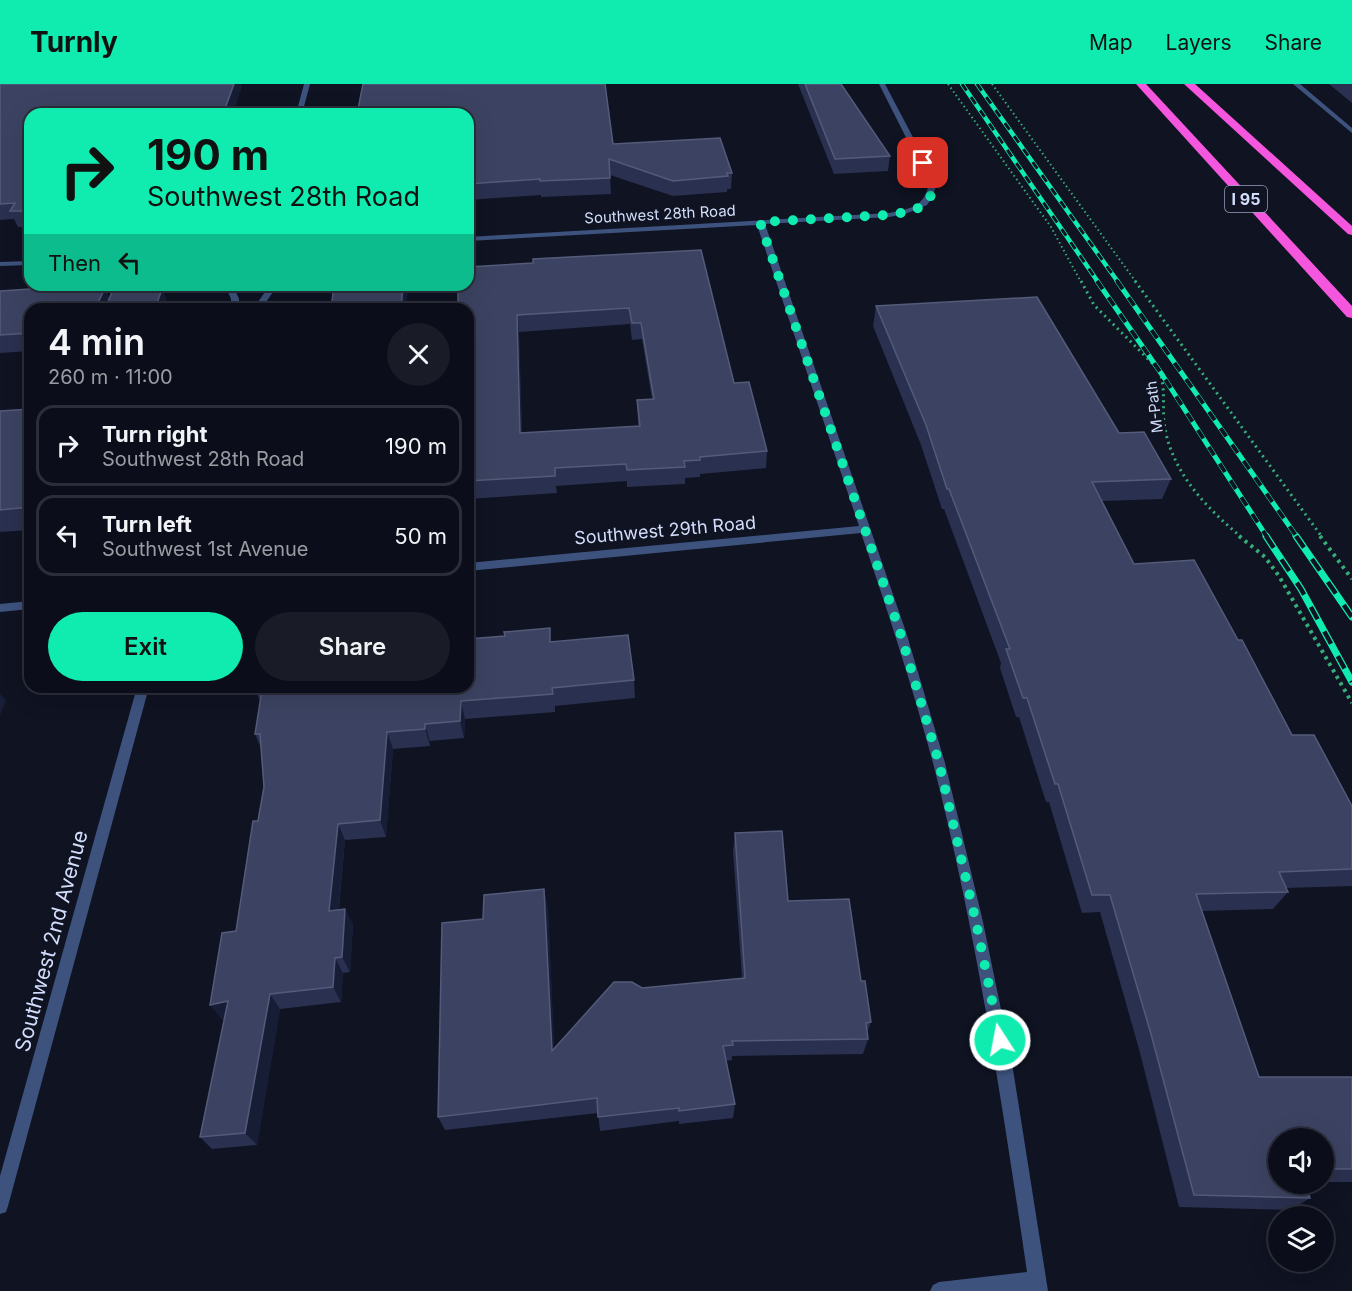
<!DOCTYPE html>
<html lang="en">
<head>
<meta charset="utf-8">
<style>
  body { margin:0; font-family:Inter,sans-serif; background:#191c27; color:#f1f3f6; height:100vh; display:flex; flex-direction:column; font-size:22px; white-space:nowrap }
  * { box-sizing:border-box; margin:0 }
  p { font-size:20px; color:#9a9ca2 }
  .icon { flex:none; width:33px; height:33px; fill:none; stroke:currentColor; stroke-width:2; stroke-linecap:round; stroke-linejoin:round }
  .map { position:relative; flex:1; overflow:hidden }
  .details { position:absolute; left:24px; top:219px; width:450px; height:390px; display:flex; flex-direction:column; background:#0b0e1a; border-radius:18px; box-shadow:0 6px 24px #0002,0 0 0 2px #2b2e39 }
  .details>* { flex:none }
  .top-card { position:absolute; left:24px; top:24px; width:450px; height:183px; border-radius:18px; box-shadow:0 6px 24px #0002,0 0 0 2px #2b2e39; background:#10ecaf; color:#111; overflow:hidden }
  .controls { position:absolute; left:1268px; top:1044px; display:grid; gap:12px }
  .controls a { display:grid; place-items:center; width:66px; height:66px; border-radius:50%; background:#0b0e1a; box-shadow:0 6px 24px #0002,0 0 0 2px #2b2e39; font-size:30px }
  .pin { position:absolute; display:grid; place-items:center; width:51px; height:51px; color:#fff; margin:-26px; border-radius:12px; box-shadow:0 3px 9px #0006 }
  .me { position:absolute; width:66px; margin:-33px; rotate:349deg; stroke-linejoin:round; filter:drop-shadow(0 0 4px #0008) }
  .turn { display:flex; align-items:center; gap:21px; height:126px; padding:0 24px; font-size:27px }
  .turn .icon { width:78px; height:78px; stroke-width:2.5 }
  .turn b { display:block; font-size:42px; line-height:51px }
  .then { display:flex; align-items:center; height:57px; padding:0 24px; background:#0003; gap:12px; font-size:22px }
  .round { display:grid; place-items:center; flex:none; width:63px; height:63px; border-radius:32px; background:#191c27 }
  .head { display:flex; align-items:center; justify-content:space-between; height:102px; padding:0 24px }
  h1 { font-size:36px; font-weight:600; line-height:45px }
  .action { display:flex; gap:12px; margin-top:auto; padding:12px 24px }
  .action a { flex:1; height:69px; border-radius:36px; background:#10ecaf; color:#111; font-size:24px; font-weight:600; line-height:69px; text-align:center }
  .action a+a { background:#191c27; color:#f1f3f6 }
  ul { padding:0; list-style:none }
  li { display:flex; align-items:center; gap:18px; height:81px; margin:0 12px 9px; padding:0 12px; border:3px solid #2b2e39; border-radius:18px }
  li div { flex:1 }
  li b { display:block; font-size:22px }
  li em { font-style:normal }
  header { display:flex; align-items:center; gap:36px; box-sizing:border-box; height:84px; padding:0 30px; background:#10ecaf; color:#111 }
  header strong { font-size:28px }
  nav { display:flex; gap:33px; margin-inline-start:auto; font-size:21px }
  .map>svg:first-child { display:block }
</style>
</head>
<body>
<header>
<strong>Turnly</strong>
<nav><a>Map</a><a>Layers</a><a>Share</a></nav>
</header>
<div class="map">
<svg width="1352" height="1207" viewBox="0 0 1352 1207">
  <rect width="100%" height="100%" fill="#0f1322"/>
  <g fill="none" stroke-linecap="round" stroke-linejoin="round">
    <g stroke="#37ad79" stroke-width="2" stroke-dasharray="1.5 3" stroke-linecap="butt">
      <polyline points="948,0 1051,143 1081,198"/>
      <polyline points="992,0 1136,198"/>
    </g>
    <g stroke="#37ad79" stroke-width="3" stroke-dasharray="2 4" stroke-linecap="butt">
      <path d="M 1081,197 L 1094,221 L 1159,286 C 1167,306 1161,325 1165,345 C 1174,391 1207,424 1241,453"/>
      <polyline points="1135,197 1322,453"/>
    </g>
    <g stroke="#37ad79" stroke-width="4" stroke-dasharray="3 4.5" stroke-linecap="butt">
      <polyline points="1239,452 1265,473 1279,492 1352,619"/>
      <polyline points="1320,452 1352,495"/>
    </g>
    <g fill="#3d537e" fill-rule="evenodd">
      <polygon points="304,0 310,0 302,30 296,30"/>
      <path d="M 879,0 L 885,0 L 937,99 L 932,114 L 927,121 L 905,130 L 889,133 L 765,140 L 906,548 L 945,679 L 983,838 L 1012,979 L 1048,1207 L 930,1207 L 933,1201 L 939,1198 L 1027,1188 C 1002,1018 976,846 933,679 C 912,601 887,525 861,449 L 468,487 L 468,479 L 859,442 L 757,141 L 468,157 L 468,153 L 889,129 C 910,125 925,123 929,99 Z"/>
      <polygon points="1293,0 1300,0 1352,44 1352,49"/>
      <polygon points="30,177 30,181 0,182 0,178"/>
      <polygon points="225,201 233,201 239,215 239,225 231,225 231,215"/>
      <polygon points="270,201 278,201 261,225 253,225"/>
      <polygon points="30,517 30,525 0,528 0,520"/>
      <polygon points="137,603 149,603 8,1122 6,1128 0,1130 0,1092"/>
    </g>
    <g fill="#f456dd" fill-rule="evenodd">
      <polygon points="1136,0 1146,0 1352,222 1352,234 1347,233"/>
      <polygon points="1184,0 1195,0 1352,142 1352,151 1348,150"/>
    </g>
    <g stroke="#10ecaf" stroke-width="4.5">
      <g id="rail-far2">
        <polyline points="962,0 1098,198"/>
        <polyline points="977,0 1118,198"/>
      </g>
    </g>
    <g stroke="#10ecaf" stroke-width="5">
      <g id="rail-far1">
        <polyline points="1097,197 1163,292 1267,453"/>
        <polyline points="1117,197 1297,453"/>
      </g>
    </g>
    <g stroke="#10ecaf" stroke-width="7">
      <g id="rail">
        <polyline points="1266,452 1301,505 1352,598"/>
        <polyline points="1296,452 1352,533"/>
      </g>
    </g>
    <use href="#rail-far2" stroke="#0f1322" stroke-width="3" stroke-dasharray="8" stroke-linecap="butt"/>
    <use href="#rail-far1" stroke="#0f1322" stroke-width="4" stroke-dasharray="10" stroke-linecap="butt"/>
    <use href="#rail" stroke="#0f1322" stroke-width="4.5" stroke-dasharray="14" stroke-linecap="butt"/>
  </g>
  <g fill="#2a304f" fill-rule="evenodd">
    <polygon points="0,0 242,3 30,30 30,143 18,143 14,135 0,136"/>
    <polygon points="798,0 841,0 890,72 888,87 834,90"/>
    <polygon points="1329,0 1352,0 1352,19"/>
    <polygon points="468,30 613,60 732,89 731,105 727,105 727,108 673,112 610,91 611,110 541,113 541,111 468,116"/>
    <path d="M 701,166 L 734,299 L 767,367 L 766,384 L 700,390 L 700,393 L 685,394 L 685,400 L 627,403 L 627,397 L 556,402 L 557,409 L 468,415 L 468,225 L 533,179 ZM 630,240 L 632,256 L 642,255 L 652,315 L 637,316 L 638,342 L 522,349 L 519,248 Z"/>
    <polygon points="105,204 109,215 162,205 170,225 30,225 30,267 0,269 0,207"/>
    <polygon points="876,222 1119,349 1171,395 1162,415 1102,417 1134,480 1238,556 1292,651 1352,722 1352,802 1286,804 1288,808 1273,825 1202,827 1259,993 1352,993 1352,1098 1323,1098 1323,1054 1278,1054 1310,1114 1291,1126 1179,1123 1139,965 1100,828 1082,829 1049,718 1046,718 1019,633 1016,633 1000,584 1001,579 944,425 942,425 921,361 873,242"/>
    <polygon points="30,325 30,446 0,448 0,327"/>
    <polygon points="551,558 634,596 635,614 555,622 555,628 465,635 464,654 430,657 430,662 393,665 386,753 345,756 339,825 353,840 350,888 343,889 341,918 280,925 257,1061 212,1065 200,1053 225,935 221,935 236,847 264,703 261,664 255,650 260,617 255,606"/>
    <polygon points="735,749 788,817 861,897 871,938 867,949 868,955 863,970 732,972 732,976 726,977 735,1020 733,1034 679,1040 679,1037 600,1047 598,1029 445,1046 438,1033 483,835 548,823 554,964 642,904 742,894 733,767"/>
  </g>
  <g fill="#171d35">
    <polygon points="234,0 241,0 242,3 233,30 223,30"/>
    <polygon points="403,201 407,201 408,207 406,225 401,225"/>
    <polygon points="105,204 112,221 110,225 95,225"/>
    <polygon points="162,205 170,225 155,225"/>
    <polygon points="517,231 519,248 522,367 520,349"/>
    <polygon points="0,609 6,617 0,632"/>
    <polygon points="461,617 465,635 464,654 460,637"/>
    <polygon points="425,640 430,657 430,662 425,645"/>
    <polygon points="387,648 393,665 386,753 380,736"/>
    <polygon points="338,740 345,756 337,843 329,827"/>
    <polygon points="544,805 548,823 555,982 552,967"/>
    <polygon points="345,825 353,840 350,888 342,873"/>
    <polygon points="335,874 343,889 341,918 333,903"/>
    <polygon points="270,910 280,925 257,1061 245,1049"/>
    <polygon points="228,917 239,931 221,935 210,921"/>
  </g>
  <g fill="#3c4362" stroke="#545b7a" stroke-width="1.5" fill-rule="evenodd">
    <polygon points="0,0 234,0 223,30 30,30 30,127 10,127 15,119 0,120"/>
    <polygon points="363,0 605,0 613,60 720,54 732,89 727,89 728,92 673,97 609,75 610,94 540,97 540,95 468,100 468,30 357,30"/>
    <polygon points="805,0 841,0 890,72 835,75"/>
    <path d="M 701,166 L 734,299 L 749,298 L 767,367 L 700,373 L 700,376 L 684,377 L 685,383 L 627,386 L 626,380 L 555,384 L 555,392 L 468,397 L 468,225 L 458,225 L 458,201 L 468,201 L 468,183 L 533,179 L 533,175 ZM 629,224 L 632,239 L 641,239 L 654,315 L 637,316 L 640,342 L 520,349 L 517,231 Z"/>
    <polygon points="90,201 88,205 105,204 95,225 30,225 30,249 0,251 0,207"/>
    <polygon points="334,201 403,201 401,225 331,225"/>
    <polygon points="162,205 155,225 105,225 112,208"/>
    <polygon points="1037,213 1119,349 1144,348 1171,395 1092,398 1134,480 1194,476 1238,556 1242,556 1292,651 1314,651 1352,722 1352,785 1279,788 1288,808 1196,810 1259,993 1352,993 1352,1085 1323,1085 1323,1054 1278,1054 1278,1100 1305,1100 1310,1114 1194,1111 1151,950 1110,811 1092,811 1058,700 1055,700 1027,614 1023,614 1006,565 1010,565 949,405 947,405 926,341 876,222"/>
    <polygon points="30,325 30,423 0,426 0,327"/>
    <polygon points="550,544 550,558 628,551 634,596 552,604 553,610 461,617 460,637 425,640 425,645 387,648 380,736 338,740 329,827 345,825 342,873 335,874 333,903 270,910 245,1049 200,1053 228,917 210,921 222,849 236,847 253,737 258,737 264,703 260,650 255,650 262,606 255,606 256,603 468,603 468,555 505,552 504,548"/>
    <polygon points="782,747 788,817 849,815 861,897 865,897 871,938 866,939 868,955 732,957 733,961 723,962 735,1020 679,1027 679,1024 598,1033 597,1014 438,1033 442,839 483,835 484,811 544,805 552,967 614,898 632,898 642,904 745,894 735,749"/>
  </g>
  <g fill="none" stroke-linecap="round" stroke-linejoin="round">
    <polyline stroke="#10ecaf" stroke-width="10" stroke-dasharray="0 18" points="923,79 933,99 932,110 924,121 912,127 889,131 760,138 900,548 939,679 976,838 1000,956"/>
  </g>
  <g text-anchor="middle" dominant-baseline="central" stroke-width="6" stroke-linejoin="round" paint-order="stroke">
    <g font-size="15" fill="#d3defc" stroke="#0f1322">
      <text transform="translate(660 130) rotate(-3)">Southwest 28th Road</text>
      <text transform="translate(1154 323) rotate(-97)">M-Path</text>
    </g>
    <rect fill="#0f1322" stroke="#98a1bb" stroke-width="1.5" x="1225" y="102" width="42" height="26" rx="4.5"/>
    <g font-size="16" font-weight="bold" fill="#d3defc">
      <text x="1246" y="115">I 95</text>
    </g>
    <g font-size="18" fill="#d3defc" stroke="#0f1322">
      <text transform="translate(665 446) rotate(-5)">Southwest 29th Road</text>
    </g>
    <g font-size="21" fill="#d3defc" stroke="#0f1322">
      <text transform="translate(51 857) rotate(-75)">Southwest 2nd Avenue</text>
    </g>
  </g>
</svg>
<div class="controls">
<a><svg class="icon" aria-label="sound" viewBox="0 0 24 24"><path d="M4 9h4l5-4v14l-5-4H4zM17 9q2 3 0 6"/></svg></a>
<a><svg class="icon" aria-label="layers" viewBox="0 0 24 24"><path d="M12 4l9 5-9 5-9-5zM3 14l9 5 9-5"/></svg></a>
</div>
<div class="pin" style="left:923px;top:79px;background:#d93025"><svg class="icon" aria-label="arrive" viewBox="0 0 24 24"><path d="M6 21V4h12l-3 4 3 4H6"/></svg></div>
<svg class="me" style="left:1000px;top:956px" viewBox="-20 -20 40 40"><circle r="17" fill="#10ecaf" stroke="#fff" stroke-width="3"/><path d="M0-11L8 9 0 5-8 9z" fill="#fff"/></svg>
<div class="top-card">
<div class="turn"><svg class="icon" aria-label="right" viewBox="0 0 24 24"><path d="M7 20v-9h11M14 6l5 5-5 5"/></svg><div><b>190 m</b>Southwest 28th Road</div></div>
<div class="then">Then<svg class="icon" aria-label="left" viewBox="0 0 24 24"><path d="M17 20v-9H6M10 6l-5 5 5 5"/></svg></div>
</div>
<section class="details">
<div class="head"><div><h1>4 min</h1><p>260 m · 11:00</p></div><a class="round"><svg class="icon" aria-label="close" viewBox="0 0 24 24"><path d="M6 6l12 12M18 6L6 18"/></svg></a></div>
<ul>
<li><svg class="icon" aria-label="right" viewBox="0 0 24 24"><path d="M7 20v-9h11M14 6l5 5-5 5"/></svg><div><b>Turn right</b><p>Southwest 28th Road</p></div><em>190 m</em></li>
<li><svg class="icon" aria-label="left" viewBox="0 0 24 24"><path d="M17 20v-9H6M10 6l-5 5 5 5"/></svg><div><b>Turn left</b><p>Southwest 1st Avenue</p></div><em>50 m</em></li>
</ul>
<div class="action"><a>Exit</a><a>Share</a></div>
</section>
</div>
</body>
</html>
